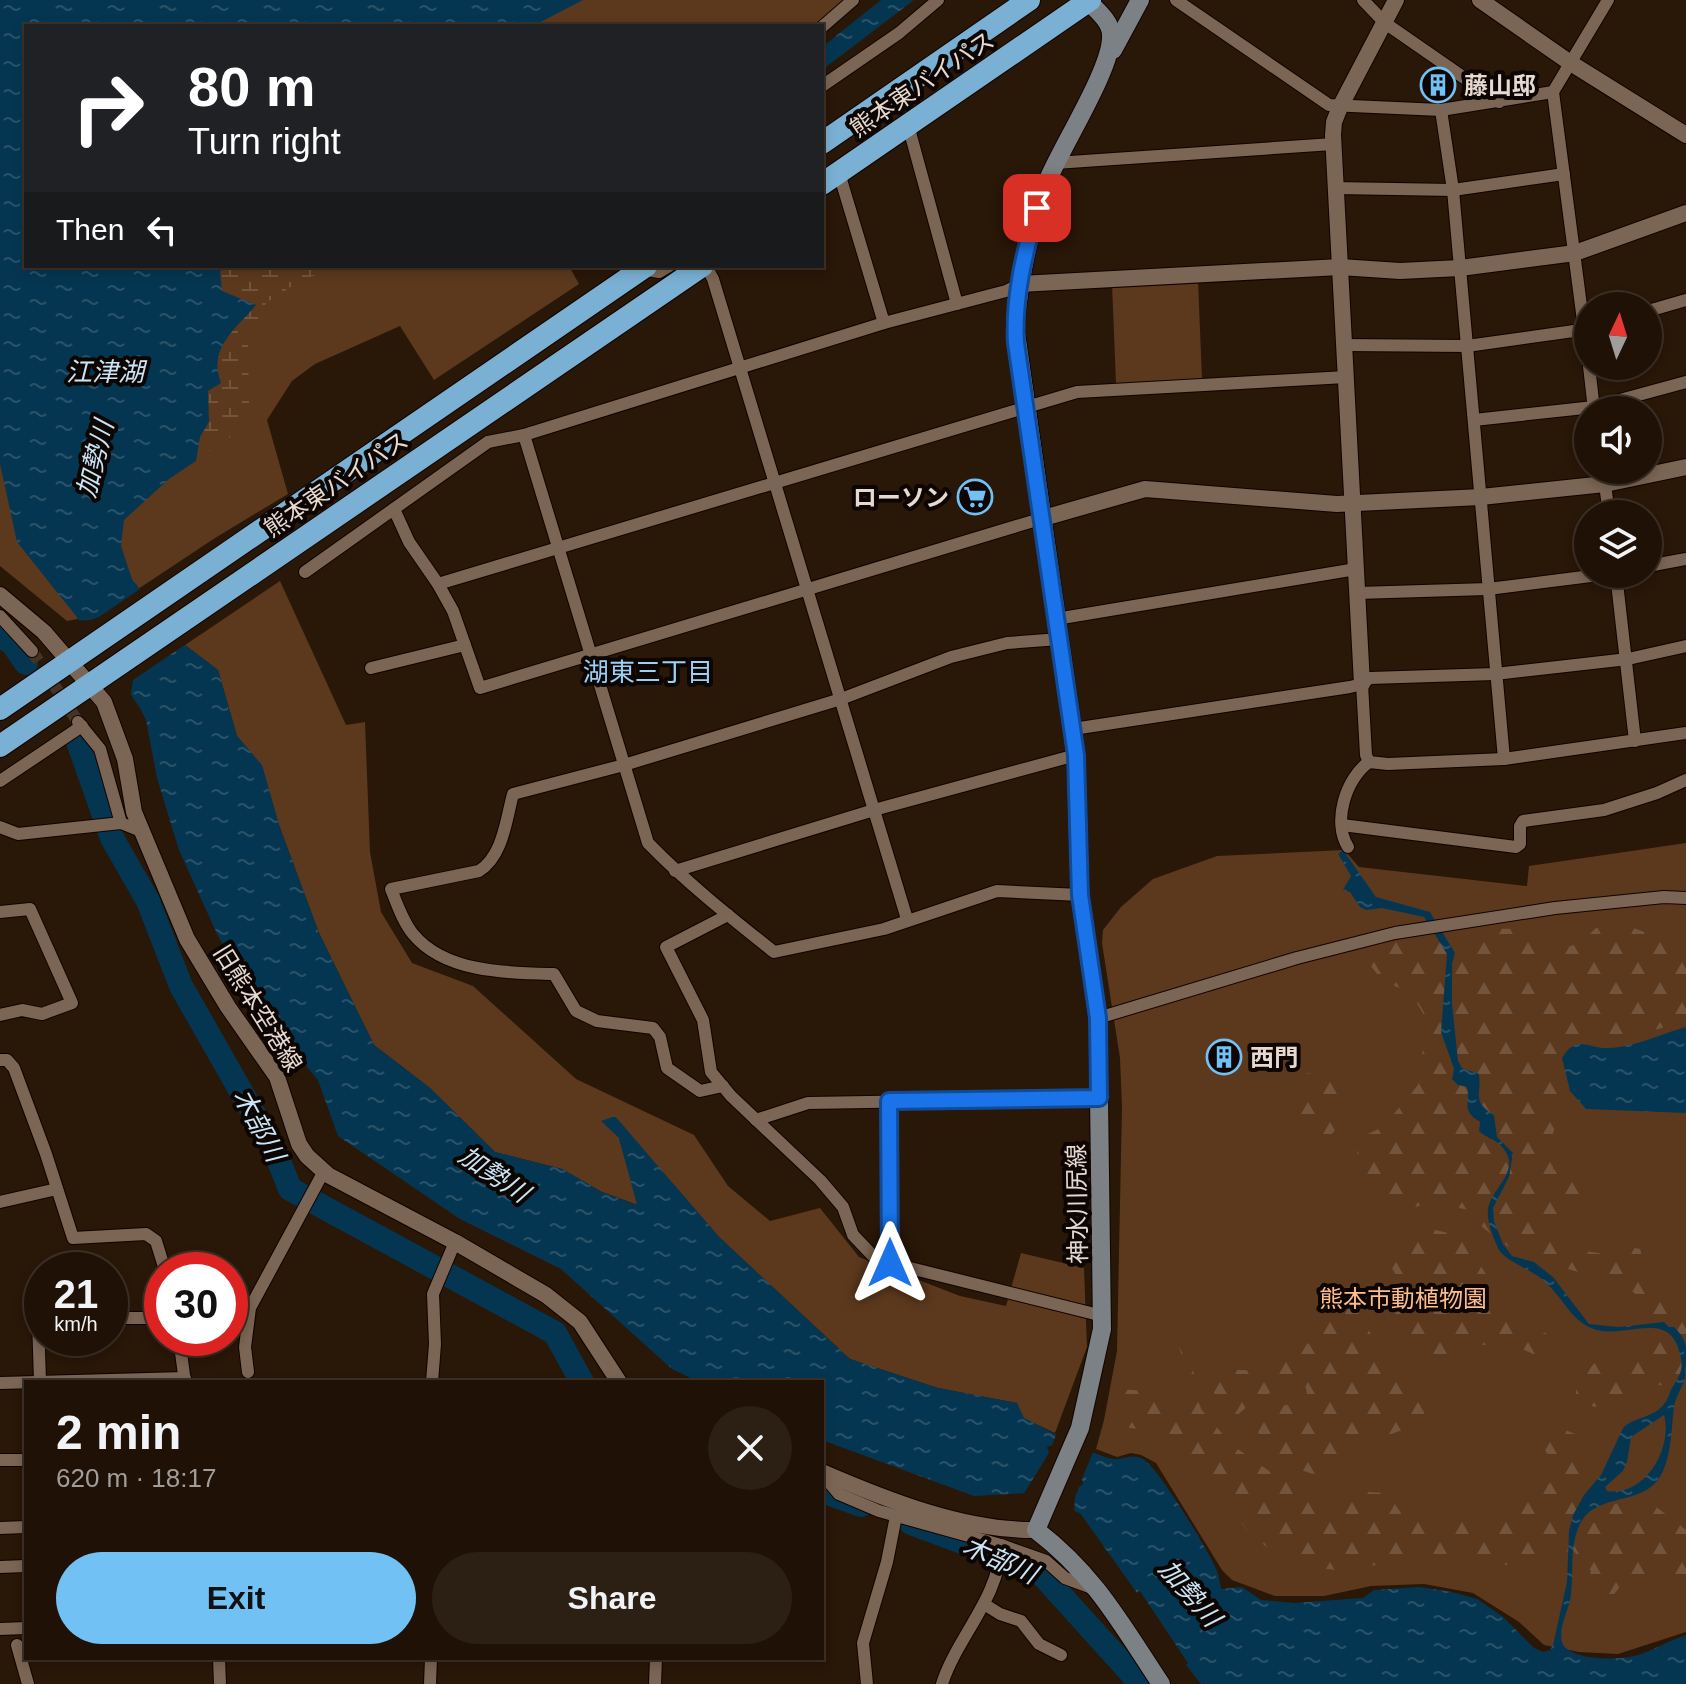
<!DOCTYPE html>
<html lang="en">
<head>
<meta charset="utf-8">
<style>
  body { margin:0; font-family:Arial,"Noto Sans JP",sans-serif; background:#2c1f14; color:#f1f3f6; height:100vh; display:flex; flex-direction:column; font-size:30px; white-space:nowrap }
  * { box-sizing:border-box; margin:0 }
  p { font-size:26px; color:#a19d9b }
  .icon { flex:none; width:44px; height:44px; fill:none; stroke:currentColor; stroke-width:2; stroke-linecap:round; stroke-linejoin:round }
  .map { position:relative; flex:1; overflow:hidden }
  .sheet { position:absolute; left:24px; top:1380px; width:800px; height:280px; display:flex; flex-direction:column; background:#1f1106; border-radius:0px; box-shadow:0 4px 12px #0003,0 0 0 2px #3c3128 }
  .sheet>* { flex:none }
  .hud { position:absolute; left:24px; top:24px; width:800px; height:244px; border-radius:0px; box-shadow:0 4px 12px #0003,0 0 0 2px #3c3128; background:#202124; color:#fff; overflow:hidden }
  .needle { width:52px; rotate:4deg }
  .tools { position:absolute; left:1574px; top:292px; display:grid; gap:16px }
  .tools a { display:grid; place-items:center; width:88px; height:88px; border-radius:50%; background:#1f1106; box-shadow:0 4px 12px #0003,0 0 0 2px #3c3128; font-size:40px }
  .speed { position:absolute; left:24px; top:1252px; display:flex; gap:16px; font-size:40px; font-weight:700; text-align:center }
  .speed>* { display:grid; place-content:center; width:104px; height:104px; border-radius:50%; background:#1f1106; box-shadow:0 4px 12px #0003,0 0 0 2px #3c3128; line-height:1 }
  .speed small { font-size:20px; font-weight:400 }
  .speed .limit { border:12px solid #d22; background:#fff; color:#111 }
  .pin { position:absolute; display:grid; place-items:center; width:68px; height:68px; color:#fff; margin:-34px; border-radius:16px; box-shadow:0 4px 12px #0006 }
  .me { position:absolute; width:88px; margin:-44px; rotate:0deg; stroke-linejoin:round; filter:drop-shadow(0 0 6px #0008) }
  .turn { display:flex; align-items:center; gap:28px; height:168px; padding:0 32px; font-size:36px }
  .turn .icon { width:104px; height:104px; stroke-width:2.5 }
  .turn b { display:block; font-size:56px; line-height:68px }
  .then { display:flex; align-items:center; height:76px; padding:0 32px; background:#0003; gap:16px; font-size:30px }
  .round { display:grid; place-items:center; flex:none; width:84px; height:84px; border-radius:42px; background:#2c1f14 }
  .overview { display:flex; align-items:center; justify-content:space-between; height:136px; padding:0 32px }
  h1 { font-size:48px; font-weight:600; line-height:60px }
  .action { display:flex; gap:16px; margin-top:auto; padding:16px 32px }
  .action a { flex:1; height:92px; border-radius:48px; background:#72c1f5; color:#111; font-size:32px; font-weight:600; line-height:92px; text-align:center }
  .action a+a { background:#2c1f14; color:#f1f3f6 }
  .map>svg:first-child { display:block }
</style>
</head>
<body>
<div class="map">
<svg width="1686" height="1684" viewBox="0 0 1686 1684">
  <defs>
    <pattern id="forest-firs" width="22" height="20" patternUnits="userSpaceOnUse" patternTransform="scale(2)"><rect width="22" height="20" fill="#5c391d"/><path d="M5 1l3.5 6h-7zM16 11l3.5 6h-7z" fill="#73553d"/></pattern>
    <pattern id="wetland-marsh" width="20" height="14" patternUnits="userSpaceOnUse" patternTransform="scale(2)"><rect width="20" height="14" fill="#5c391d"/><path d="M1 5h8M5 5V1M11 12h8M15 12V8" fill="none" stroke="#73553d"/></pattern>
    <pattern id="water-ripples" width="26" height="14" patternUnits="userSpaceOnUse" patternTransform="scale(2)"><rect width="26" height="14" fill="#053651"/><path d="M2 4q2-2 4 0t4 0M15 11q2-2 4 0t4 0" fill="none" stroke="#295269"/></pattern>
  </defs>
  <rect width="100%" height="100%" fill="#291708"/>
  <g fill="#5c391d">
    <polygon points="0,0 847,0 813,26 26,26 26,266 569,266 579,284 434,380 400,326 315,364 292,381 267,420 288,494 215,538 99,615 67,621 0,566"/>
    <polygon points="1198,280 1202,379 1116,384 1112,283"/>
    <polygon points="280,581 346,725 365,722 370,852 381,912 412,963 473,986 576,1079 694,1135 728,1186 770,1221 820,1208 859,1257 960,1296 1006,1306 1021,1253 1084,1268 1087,1347 1055,1433 1023,1418 1017,1403 938,1388 850,1359 719,1237 674,1185 619,1138 638,1205 602,1192 562,1169 495,1152 430,1088 374,1045 319,933 279,825 262,766 237,736 218,670 185,645"/>
    <polygon points="1686,843 1686,1632 1618,1654 1579,1652 1544,1645 1519,1622 1473,1593 1424,1584 1371,1586 1324,1596 1275,1596 1232,1580 1222,1570 1156,1463 1141,1455 1131,1453 1117,1457 1096,1449 1104,1420 1117,1351 1122,1107 1120,1058 1102,943 1103,930 1121,907 1153,879 1217,856 1344,850 1359,867 1527,886 1529,866"/>
  </g>
  <g fill="url(#forest-firs)">
    <path d="M 1607,918 L 1655,936 L 1686,937 L 1686,1021 L 1644,1033 L 1559,1047 L 1555,1075 L 1566,1102 L 1553,1133 L 1553,1169 L 1578,1178 L 1607,1181 L 1601,1196 L 1577,1207 L 1559,1223 L 1573,1249 L 1604,1254 L 1629,1247 L 1640,1249 L 1647,1274 L 1686,1311 L 1686,1391 L 1655,1384 L 1612,1408 L 1575,1405 L 1577,1380 L 1595,1363 L 1639,1357 L 1652,1341 L 1653,1307 L 1622,1284 L 1521,1256 L 1482,1227 L 1480,1212 L 1433,1203 L 1400,1210 C 1374,1188 1360,1175 1355,1140 L 1383,1127 L 1418,1085 L 1424,1042 L 1424,1015 L 1411,993 L 1383,981 L 1365,959 L 1380,938 L 1430,940 L 1467,934 L 1485,928 L 1537,930 L 1561,949 L 1580,943 Z"/>
    <path d="M 1308,1073 L 1345,1086 L 1339,1125 L 1325,1143 C 1304,1127 1296,1116 1293,1089 Z"/>
    <polygon points="1426,1228 1462,1236 1487,1276 1486,1286 1512,1319 1562,1340 1546,1360 1514,1345 1476,1345 1447,1360 1416,1352 1389,1324 1398,1309 1404,1289 1385,1256 1385,1239 1396,1238"/>
    <path d="M 1341,1287 L 1348,1291 C 1370,1334 1392,1375 1426,1410 L 1419,1424 C 1406,1429 1391,1433 1379,1440 C 1366,1446 1357,1459 1345,1467 C 1308,1492 1269,1449 1250,1422 L 1270,1406 L 1289,1405 L 1308,1397 L 1304,1381 C 1279,1387 1256,1398 1236,1416 L 1220,1414 L 1212,1386 L 1220,1369 L 1263,1371 L 1283,1356 L 1311,1342 L 1328,1324 L 1335,1296 Z"/>
    <polygon points="1188,1346 1201,1409 1232,1445 1275,1475 1317,1499 1341,1503 1368,1492 1388,1493 1404,1518 1471,1521 1519,1517 1530,1496 1550,1483 1554,1466 1539,1439 1550,1423 1577,1435 1584,1468 1576,1522 1594,1523 1614,1504 1646,1499 1686,1530 1686,1580 1671,1577 1626,1579 1604,1607 1584,1593 1591,1571 1573,1550 1508,1565 1470,1561 1392,1563 1338,1570 1305,1567 1284,1561 1248,1532 1237,1515 1189,1475 1175,1451 1145,1430 1124,1427 1111,1397 1118,1389 1161,1392 1180,1400 1192,1385 1179,1347"/>
  </g>
  <polygon fill="url(#wetland-marsh)" points="217,266 337,266 298,282 266,303 248,340 249,410 227,441 187,463"/>
  <g fill="url(#water-ripples)" fill-rule="evenodd">
    <path d="M 0,0 L 583,0 L 533,26 L 26,26 L 26,266 L 224,266 L 220,272 L 222,291 L 256,305 C 234,331 208,348 221,383 L 208,391 L 209,422 L 200,437 L 196,461 L 169,479 L 124,520 L 121,546 L 132,579 L 185,645 L 218,670 L 237,736 L 262,765 L 279,825 L 319,933 L 374,1045 L 430,1088 L 495,1152 L 562,1169 L 602,1192 L 637,1205 L 619,1138 L 601,1121 L 615,1116 L 719,1237 L 850,1359 L 938,1388 L 1017,1403 L 1024,1418 C 1044,1428 1094,1456 1113,1459 C 1124,1460 1131,1453 1143,1459 C 1158,1467 1210,1553 1217,1571 C 1219,1577 1220,1583 1221,1589 L 1242,1587 L 1261,1600 L 1294,1603 L 1363,1598 L 1374,1590 L 1420,1587 L 1452,1592 L 1477,1599 L 1502,1616 L 1534,1648 L 1543,1652 L 1550,1650 L 1553,1645 L 1567,1582 L 1569,1531 L 1573,1515 L 1584,1495 L 1601,1475 L 1623,1428 C 1633,1417 1654,1418 1664,1404 C 1668,1400 1669,1393 1672,1388 C 1680,1375 1684,1370 1680,1354 C 1669,1306 1624,1342 1591,1328 C 1570,1319 1562,1296 1544,1281 C 1534,1271 1504,1260 1499,1250 C 1494,1240 1486,1221 1488,1209 C 1491,1188 1522,1171 1503,1148 C 1497,1140 1486,1138 1479,1131 L 1480,1122 C 1460,1110 1471,1104 1467,1087 L 1458,1085 L 1452,1079 L 1454,1069 L 1441,1032 L 1447,954 L 1424,917 L 1382,908 L 1366,910 L 1360,907 L 1350,892 L 1343,890 L 1351,876 L 1338,854 L 1343,850 L 1376,897 L 1430,912 L 1455,953 L 1452,964 L 1452,1003 L 1458,1061 L 1462,1068 L 1479,1074 C 1482,1095 1471,1101 1494,1115 L 1497,1137 L 1513,1153 L 1509,1177 L 1493,1208 L 1494,1221 L 1503,1244 L 1512,1256 L 1534,1262 L 1553,1277 L 1589,1324 L 1619,1327 L 1664,1322 L 1669,1327 L 1674,1327 C 1680,1333 1685,1339 1686,1348 C 1686,1357 1686,1370 1685,1378 C 1682,1388 1676,1396 1674,1407 C 1671,1430 1672,1471 1651,1487 C 1630,1503 1595,1497 1581,1522 C 1569,1545 1574,1570 1571,1594 C 1570,1610 1558,1625 1562,1642 C 1567,1660 1614,1660 1629,1657 C 1648,1654 1667,1641 1686,1635 L 1686,1684 L 1201,1684 L 1186,1665 L 1188,1663 L 1140,1591 L 1137,1593 L 1080,1513 L 1026,1493 L 974,1496 L 822,1440 L 822,1382 L 699,1382 L 672,1369 L 561,1269 L 460,1219 L 338,1136 L 318,1080 L 275,1029 L 218,936 L 179,850 L 157,778 L 146,720 L 140,708 L 76,616 L 17,542 L 0,464 ZM 1664,1415 C 1673,1448 1645,1497 1607,1491 L 1605,1487 L 1623,1471 L 1627,1462 L 1631,1437 Z"/>
    <polygon points="881,0 914,0 822,70 822,47"/>
    <path d="M 1686,1027 L 1686,1113 L 1586,1109 L 1570,1091 L 1562,1058 C 1566,1052 1568,1048 1575,1045 C 1586,1042 1595,1048 1606,1048 C 1633,1048 1660,1034 1686,1027 Z"/>
  </g>
  <g fill="#291708">
    <polygon points="143,587 189,642 133,680 130,699 74,621 91,620 99,617"/>
    <polygon points="1058,1430 1095,1447 1082,1479 1083,1484 1079,1487 1075,1497 1074,1514 1023,1495 1049,1453 1047,1447 1052,1445"/>
  </g>
  <g fill="none" stroke-linecap="round" stroke-linejoin="round">
    <g stroke="#053651" stroke-width="24">
      <polyline points="0,635 13,644 26,663"/>
      <polyline points="77,739 112,838 148,901 181,986 275,1151 290,1189 555,1333 582,1382"/>
      <polyline points="822,1491 861,1505"/>
      <polyline points="911,1523 1038,1570 1141,1684"/>
    </g>
    <polyline stroke="#453426" stroke-width="12" stroke-dasharray="12 6" stroke-linecap="butt" points="32,651 78,722"/>
    <g stroke="#110300" stroke-width="14">
      <g id="minor">
        <polyline points="1176,0 1329,105 1441,110 1553,92"/>
        <polyline points="1363,0 1385,23 1499,102"/>
        <polyline points="822,27 853,0"/>
        <polyline points="822,86 899,33 938,0"/>
        <polyline points="1441,110 1453,190 1504,759"/>
        <polyline points="908,125 957,304"/>
        <polyline points="1055,163 1333,144"/>
        <polyline points="839,173 884,323"/>
        <polyline points="1335,188 1453,190 1564,174"/>
        <polyline points="706,266 713,279 907,919"/>
        <polyline points="642,269 659,272 669,266"/>
        <path d="M 1020,284 L 1006,291 L 884,323 L 524,435 L 648,843 C 687,883 730,917 774,952 L 884,929 L 997,891 L 1080,895"/>
        <polyline points="1648,311 1686,300"/>
        <polyline points="1344,345 1467,346 1588,329"/>
        <polyline points="1588,359 1553,92 1608,0"/>
        <polyline points="1589,366 1594,410"/>
        <polyline points="1474,420 1594,407 1686,382"/>
        <polyline points="1603,470 1609,514"/>
        <polyline points="394,509 409,542 438,584"/>
        <polyline points="1040,519 480,688 453,611 438,584 1077,392 1346,377"/>
        <polyline points="1648,566 1686,559"/>
        <polyline points="305,572 488,442 524,435"/>
        <polyline points="1616,574 1635,741"/>
        <polyline points="1357,593 1488,589 1607,574"/>
        <polyline points="0,616 32,651"/>
        <polyline points="1056,619 1356,569"/>
        <polyline points="371,668 465,645"/>
        <polyline points="1362,684 1366,755 1369,762 1388,764 1504,759 1686,733"/>
        <polyline points="78,722 100,749 121,823 141,831"/>
        <polyline points="1073,729 1350,687 1362,684 1370,678 1495,674 1628,659 1686,646"/>
        <polyline points="0,781 82,726"/>
        <polyline points="1342,825 1516,847 1520,844 1520,826 1523,821 1604,810 1657,793 1686,780"/>
        <polyline points="0,827 18,834 121,823"/>
        <path d="M 1348,847 C 1332,822 1346,778 1369,762"/>
        <polyline points="675,871 874,810 1076,755"/>
        <polyline points="0,912 30,909 72,1003 42,1014 22,1010 0,1015"/>
        <polyline points="728,915 666,947 703,1020 711,1072 731,1096 820,1180 843,1207 853,1235 873,1256 890,1263 1103,1316"/>
        <polyline points="1098,1018 1297,958 1395,933 1555,908 1664,897 1686,898"/>
        <polyline points="0,1060 7,1060 14,1068 46,1154 73,1238 146,1234 156,1241 165,1270"/>
        <path d="M 723,1086 L 700,1091 L 667,1068 L 660,1037 L 653,1028 L 597,1021 L 576,1011 L 554,974 C 508,973 445,973 413,934 C 403,922 397,904 391,889 L 479,871 C 503,856 506,820 513,794 L 624,765 L 841,699 L 951,657 L 1007,643 L 1060,639"/>
        <polyline points="889,1101 890,1263"/>
        <polyline points="756,1120 808,1103 1099,1098"/>
        <polyline points="0,1202 57,1189"/>
        <polyline points="230,1294 251,1305"/>
        <polyline points="110,1318 162,1318"/>
        <polyline points="179,1338 185,1382"/>
        <polyline points="248,1372 245,1347 250,1308 324,1171"/>
        <polyline points="40,1381 38,1319 42,1319"/>
        <polyline points="432,1382 435,1344 433,1294 455,1242"/>
        <polyline points="0,1383 185,1378"/>
        <polyline points="0,1460 26,1460"/>
        <path d="M 822,1474 L 839,1494 L 879,1511 L 1001,1545 C 1000,1597 957,1637 942,1684"/>
        <polyline points="0,1528 26,1527"/>
        <polyline points="1001,1545 1046,1561 1065,1578 1095,1589"/>
        <polyline points="0,1567 26,1566"/>
        <polyline points="984,1604 1000,1614 1021,1621 1039,1644 1061,1655"/>
        <polyline points="0,1629 26,1628"/>
        <polyline points="17,1645 28,1684"/>
        <polyline points="219,1658 220,1684"/>
        <polyline points="430,1684 431,1658"/>
        <polyline points="655,1684 656,1658"/>
        <polyline points="867,1684 863,1643 887,1562 896,1516"/>
      </g>
    </g>
    <g stroke="#110300" stroke-width="18">
      <g id="tertiary">
        <polyline points="1480,0 1569,62 1686,135"/>
        <polyline points="1020,284 1340,267 1400,271 1460,268 1575,253 1686,213"/>
        <polyline points="1040,519 1145,489 1337,504 1481,497 1605,484 1686,467"/>
        <polyline points="0,595 44,632 104,702 125,759 134,812 187,939 228,1007 277,1077 299,1144 307,1156 328,1175 455,1242 546,1295 580,1322 619,1382"/>
        <polyline points="1362,684 1333,135 1334,122 1340,107 1396,0"/>
        <path d="M 822,1472 C 887,1500 964,1531 1036,1530"/>
      </g>
    </g>
    <g stroke="#110300" stroke-width="20">
      <g id="secondary">
        <path d="M 1087,0 C 1096,10 1111,21 1111,35 C 1113,67 1061,147 1047,182 C 1028,227 1020,278 1015,326 L 1076,755 L 1080,895 L 1098,1018 L 1102,1329 L 1080,1428 L 1036,1530 C 1095,1575 1121,1624 1161,1684"/>
        <polyline points="1113,50 1140,0"/>
      </g>
    </g>
    <g stroke="#110300" stroke-width="24">
      <g id="trunk">
        <polyline points="822,143 1029,0"/>
        <polyline points="822,184 1090,0"/>
        <polyline points="0,709 646,266"/>
        <polyline points="0,746 702,266"/>
      </g>
    </g>
    <use href="#minor" stroke="#7b6554" stroke-width="12"/>
    <use href="#tertiary" stroke="#7b6554" stroke-width="16"/>
    <use href="#secondary" stroke="#7b8184" stroke-width="18"/>
    <use href="#trunk" stroke="#7ab0d3" stroke-width="22"/>
  </g>
  <g fill="none" stroke-linecap="round" stroke-linejoin="round">
    <g stroke="#114b97" stroke-width="20">
      <path id="route" d="M 890,1263 L 889,1101 L 1099,1098 L 1098,1018 L 1080,895 L 1076,755 L 1016,343 C 1013,298 1025,251 1037,208"/>
    </g>
    <use href="#route" stroke="#1a73e8" stroke-width="14"/>
  </g>
  <defs>
    <g id="building-ring" transform="scale(1.8)"><circle r="9.5" fill="#0c0502" stroke="#72c1f5" stroke-width="1.5"/><path d="M-4-6H4V6H1V3H-1V6H-4ZM-2.5-4.3h1.7v1.8h-1.7ZM.8-4.3h1.7v1.8H.8ZM-2.5-1h1.7V.8h-1.7ZM.8-1h1.7V.8H.8Z" fill="#72c1f5"/></g>
    <g id="supermarket-ring" transform="scale(1.8)"><circle r="9.5" fill="#0c0502" stroke="#72c1f5" stroke-width="1.5"/><path d="M-6-5.5h2.5l.6 2H6L4.5 2H-2.5L-4.4-4H-6ZM-1.5 3.2a1.3 1.3 0 1 0 .1 0ZM3 3.2a1.3 1.3 0 1 0 .1 0Z" fill="#72c1f5"/></g>
  </defs>
  <g fill-rule="evenodd">
    <use href="#building-ring" x="1438" y="85"/>
    <use href="#supermarket-ring" x="975" y="497"/>
    <use href="#building-ring" x="1224" y="1057"/>
  </g>
  <g text-anchor="middle" dominant-baseline="central" stroke-width="8" stroke-linejoin="round" paint-order="stroke">
    <g font-size="24" fill="#e6d9d0" stroke="#0c0502">
      <text transform="translate(922 84) rotate(-34)">熊本東バイパス</text>
      <text transform="translate(336 484) rotate(-34)">熊本東バイパス</text>
      <text transform="translate(258 1008) rotate(58)">旧熊本空港線</text>
      <text transform="translate(1077 1204) rotate(-91)">神水川尻線</text>
    </g>
    <g font-size="24" font-weight="bold" fill="#e6d9d0" stroke="#0c0502" text-anchor="start">
      <text x="1464" y="85">藤山邸</text>
      <text x="949" y="497" text-anchor="end">ローソン</text>
      <text x="1250" y="1057">西門</text>
    </g>
    <g font-size="24" fill="#fcbc8b" stroke="#0c0502">
      <text x="1403" y="1298">熊本市動植物園</text>
    </g>
    <g font-size="26" font-style="italic" fill="#c9e4f7" stroke="#0c0502">
      <text x="105" y="372">江津湖</text>
      <text transform="translate(95 459) rotate(-76)">加勢川</text>
      <text transform="translate(259 1125) rotate(62)">木部川</text>
      <text transform="translate(494 1174) rotate(34)">加勢川</text>
      <text transform="translate(1000 1560) rotate(24)">木部川</text>
      <text transform="translate(1190 1593) rotate(49)">加勢川</text>
    </g>
    <g font-size="26" fill="#99d1f8" stroke="#0c0502">
      <text x="648" y="672">湖東三丁目</text>
    </g>
  </g>
</svg>
<div class="tools">
<a><svg class="needle" viewBox="-14 -14 28 28"><path d="M0-13l5 13h-10z" fill="#e53935"/><path d="M0 13l5-13h-10z" fill="#a19d9b"/></svg></a>
<a><svg class="icon" aria-label="sound" viewBox="0 0 24 24"><path d="M4 9h4l5-4v14l-5-4H4zM17 9q2 3 0 6"/></svg></a>
<a><svg class="icon" aria-label="layers" viewBox="0 0 24 24"><path d="M12 4l9 5-9 5-9-5zM3 14l9 5 9-5"/></svg></a>
</div>
<div class="speed"><div>21<small>km/h</small></div><div class="limit">30</div></div>
<div class="pin" style="left:1037px;top:208px;background:#d93025"><svg class="icon" aria-label="arrive" viewBox="0 0 24 24"><path d="M6 21V4h12l-3 4 3 4H6"/></svg></div>
<svg class="me" style="left:890px;top:1263px" viewBox="-20 -20 40 40"><path d="M0-17L14 15 0 8-14 15z" fill="#1a73e8" stroke="#fff" stroke-width="4"/></svg>
<div class="hud">
<div class="turn"><svg class="icon" aria-label="right" viewBox="0 0 24 24"><path d="M7 20v-9h11M14 6l5 5-5 5"/></svg><div><b>80 m</b>Turn right</div></div>
<div class="then">Then<svg class="icon" aria-label="left" viewBox="0 0 24 24"><path d="M17 20v-9H6M10 6l-5 5 5 5"/></svg></div>
</div>
<section class="sheet">
<div class="overview"><div><h1>2 min</h1><p>620 m · 18:17</p></div><a class="round"><svg class="icon" aria-label="close" viewBox="0 0 24 24"><path d="M6 6l12 12M18 6L6 18"/></svg></a></div>
<div class="action"><a>Exit</a><a>Share</a></div>
</section>
</div>
</body>
</html>
